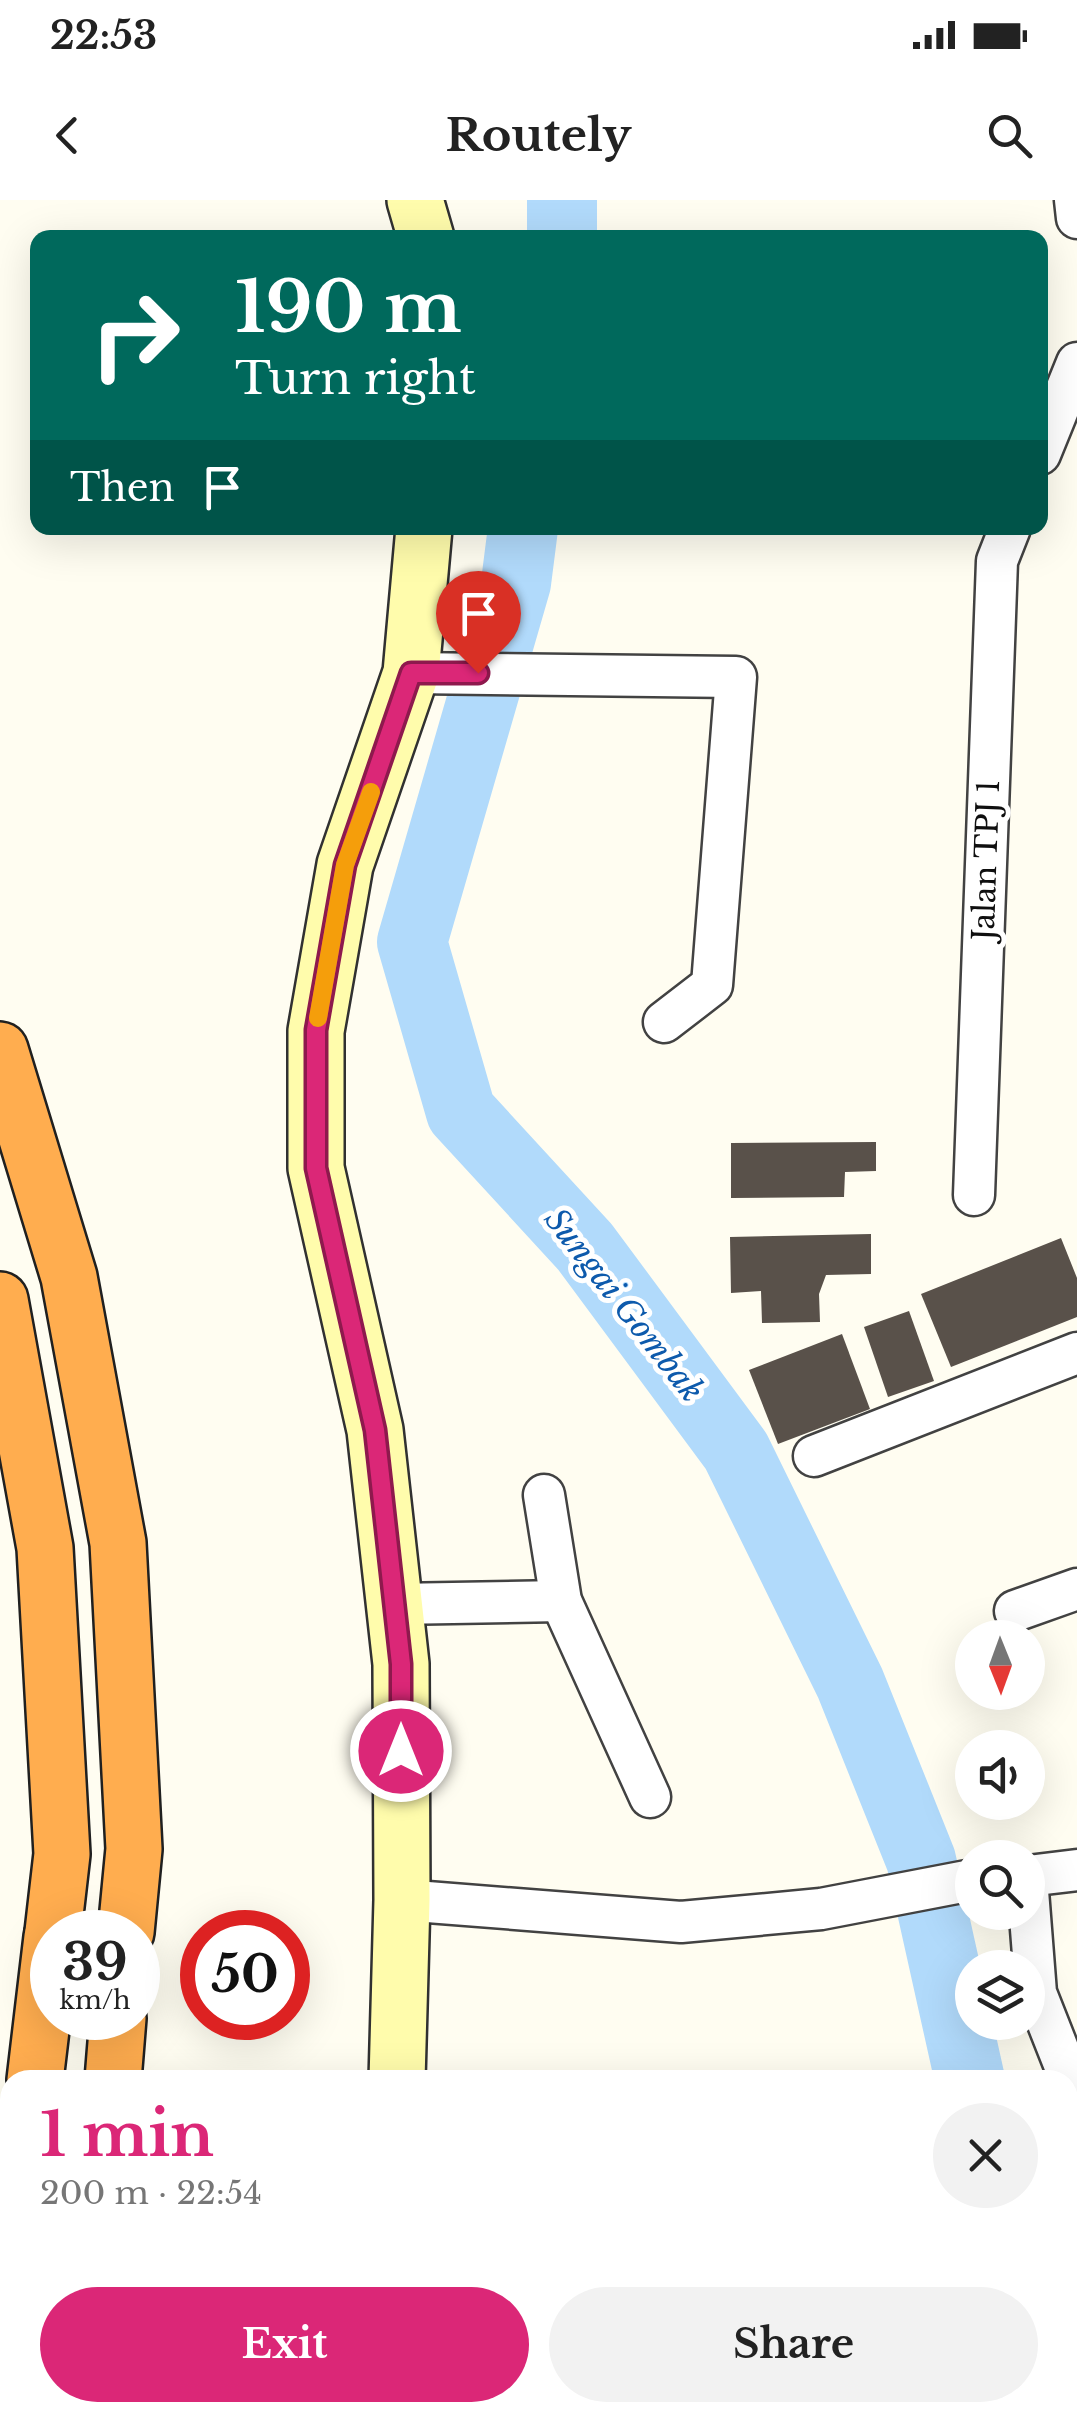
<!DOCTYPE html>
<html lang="en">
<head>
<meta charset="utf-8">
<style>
  body { margin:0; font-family:"Libre Baskerville",serif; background:#f2f2f2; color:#222; height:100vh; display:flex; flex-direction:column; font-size:38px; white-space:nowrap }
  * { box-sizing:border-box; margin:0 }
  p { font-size:32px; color:#767676 }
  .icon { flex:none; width:55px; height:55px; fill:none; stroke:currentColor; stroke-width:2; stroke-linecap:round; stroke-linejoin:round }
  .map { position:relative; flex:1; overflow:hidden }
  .sheet { position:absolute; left:0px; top:1870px; width:1078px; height:352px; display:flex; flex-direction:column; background:#fff; border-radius:30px 30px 0 0; box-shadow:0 10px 40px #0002 }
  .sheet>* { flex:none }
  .hud { position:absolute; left:30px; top:30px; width:1018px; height:305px; border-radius:20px; box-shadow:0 10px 40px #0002; background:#00695c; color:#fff; overflow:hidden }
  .needle { width:65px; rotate:179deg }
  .fabs { position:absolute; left:955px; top:1420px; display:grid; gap:20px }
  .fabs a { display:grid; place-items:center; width:90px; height:90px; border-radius:50%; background:#fff; box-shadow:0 10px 40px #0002; font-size:50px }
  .speed { position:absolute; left:30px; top:1710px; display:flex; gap:20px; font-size:50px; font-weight:700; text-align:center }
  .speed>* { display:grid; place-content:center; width:130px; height:130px; border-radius:50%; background:#fff; box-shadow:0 10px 40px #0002; line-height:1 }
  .speed small { font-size:25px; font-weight:400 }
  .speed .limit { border:15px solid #d22; background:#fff; color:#111 }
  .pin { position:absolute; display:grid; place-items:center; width:85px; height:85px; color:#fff; margin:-102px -42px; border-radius:50% 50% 50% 0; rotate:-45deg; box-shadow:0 0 10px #0007 }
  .pin .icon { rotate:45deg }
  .me { position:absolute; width:110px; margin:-55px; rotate:0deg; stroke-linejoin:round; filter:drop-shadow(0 0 8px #0008) }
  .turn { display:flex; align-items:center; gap:35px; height:210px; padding:0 40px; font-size:45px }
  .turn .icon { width:130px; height:130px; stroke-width:2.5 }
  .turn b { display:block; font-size:70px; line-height:85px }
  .then { display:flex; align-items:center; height:95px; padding:0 40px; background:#0003; gap:20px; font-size:38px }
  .round { display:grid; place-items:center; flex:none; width:105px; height:105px; border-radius:52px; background:#f2f2f2 }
  .headline { display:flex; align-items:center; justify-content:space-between; height:170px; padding:0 40px }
  h1 { font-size:60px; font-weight:700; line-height:75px; color:#db2777 }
  .cta { display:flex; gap:20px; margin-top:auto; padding:20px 40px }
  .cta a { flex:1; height:115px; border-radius:60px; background:#db2777; color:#fff; font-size:40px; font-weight:700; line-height:115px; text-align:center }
  .cta a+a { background:#f2f2f2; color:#222 }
  .status { display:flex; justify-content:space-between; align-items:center; height:70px; padding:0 50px; background:#fff; direction:ltr }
  .status svg { height:28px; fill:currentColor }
  header { display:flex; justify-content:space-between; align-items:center; height:130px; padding:0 40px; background:#fff; font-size:45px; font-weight:700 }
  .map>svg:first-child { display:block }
</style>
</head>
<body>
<div class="status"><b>22:53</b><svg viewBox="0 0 49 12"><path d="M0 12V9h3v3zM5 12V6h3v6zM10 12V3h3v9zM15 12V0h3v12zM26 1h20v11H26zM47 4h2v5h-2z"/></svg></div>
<header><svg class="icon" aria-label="back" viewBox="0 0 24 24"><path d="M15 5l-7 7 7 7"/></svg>Routely<svg class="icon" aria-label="search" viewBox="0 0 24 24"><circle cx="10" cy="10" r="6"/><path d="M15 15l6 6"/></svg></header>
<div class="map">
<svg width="1077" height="2222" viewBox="0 0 1077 2222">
  <rect width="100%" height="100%" fill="#fffdf1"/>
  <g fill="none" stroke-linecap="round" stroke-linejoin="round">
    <g stroke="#b1dafb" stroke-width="70">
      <polyline points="562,38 562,0"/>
      <polyline points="523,328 516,383 412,742 461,912 585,1047 736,1251 850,1483 921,1660 970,1880"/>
      <polyline points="1046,2212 1047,2222"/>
    </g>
  </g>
  <g fill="#59514a">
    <polygon points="876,942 876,971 845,972 844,997 731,998 731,943"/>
    <polygon points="871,1034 871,1074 826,1075 819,1094 820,1122 762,1123 761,1091 731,1093 730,1037"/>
    <polygon points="1061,1038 1077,1078 1077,1117 951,1167 921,1094"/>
    <polygon points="909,1111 934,1181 888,1197 864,1127"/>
    <polygon points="842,1134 870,1209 778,1244 749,1170"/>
  </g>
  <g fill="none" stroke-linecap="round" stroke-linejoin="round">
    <g stroke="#424242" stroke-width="45">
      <g id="street">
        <polyline points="1075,0 1077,18"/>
        <polyline points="1040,254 1077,163"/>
        <polyline points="411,473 736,477 712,785 664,822"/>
        <polyline points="974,995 997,361 1010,328"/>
        <polyline points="814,1256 1077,1153"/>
        <polyline points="544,1295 561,1401 650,1597"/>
        <polyline points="395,1404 561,1401"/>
        <polyline points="1015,1411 1077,1389"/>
        <polyline points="1028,1676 1077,1670"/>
        <polyline points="1028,1691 1036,1793 1077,1897"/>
        <polyline points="402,1700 681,1722 821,1709 972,1680"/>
        <polyline points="621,2212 731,2222"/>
      </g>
    </g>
    <g stroke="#313131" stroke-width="60">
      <g id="secondary">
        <polyline points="415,0 426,38"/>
        <polyline points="397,1880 402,1700 401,1464 375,1230 316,968 316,831 345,665 411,473 424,328"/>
        <polyline points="378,2222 379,2212"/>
      </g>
    </g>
    <g stroke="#202020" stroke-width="60">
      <g id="highway">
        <polyline points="0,850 69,1077 118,1343 134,1649 126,1732"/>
        <polyline points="0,1100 45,1348 62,1654 53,1732"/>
        <polyline points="35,1880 52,1737"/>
        <polyline points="113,1880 118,1818"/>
        <polyline points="0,2020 10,1980"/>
        <polyline points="3,2222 10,2204"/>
      </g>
    </g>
    <use href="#street" stroke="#fff" stroke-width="40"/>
    <use href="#secondary" stroke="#fffcac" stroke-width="55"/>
    <use href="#highway" stroke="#ffad4f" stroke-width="55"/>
  </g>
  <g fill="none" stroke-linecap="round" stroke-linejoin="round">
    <g stroke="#8e194d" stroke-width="25">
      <polyline id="route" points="401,1551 401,1464 375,1230 316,968 316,830 345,665 411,473 478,473"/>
    </g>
    <use href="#route" stroke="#db2777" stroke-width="18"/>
    <polyline stroke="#f59e0b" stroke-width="18" points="318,818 345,665 371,592"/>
  </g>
  <g text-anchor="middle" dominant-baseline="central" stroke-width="10" stroke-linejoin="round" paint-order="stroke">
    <g font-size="30" fill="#0f0f0f" stroke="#fff">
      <text transform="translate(986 660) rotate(-88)">Jalan TPJ 1</text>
    </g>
    <g font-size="32" font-style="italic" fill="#0d5aac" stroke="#fff">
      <text transform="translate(624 1105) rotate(52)">Sungai Gombak</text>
    </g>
  </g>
</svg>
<div class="fabs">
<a><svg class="needle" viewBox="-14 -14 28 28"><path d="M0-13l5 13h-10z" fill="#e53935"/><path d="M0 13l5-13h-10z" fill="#767676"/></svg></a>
<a><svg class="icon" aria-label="sound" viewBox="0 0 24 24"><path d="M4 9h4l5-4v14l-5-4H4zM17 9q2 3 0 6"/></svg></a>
<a><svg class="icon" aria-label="search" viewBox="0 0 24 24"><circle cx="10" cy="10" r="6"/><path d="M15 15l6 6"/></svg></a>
<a><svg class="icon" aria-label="layers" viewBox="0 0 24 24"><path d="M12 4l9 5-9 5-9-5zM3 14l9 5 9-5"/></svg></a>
</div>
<div class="speed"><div>39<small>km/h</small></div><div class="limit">50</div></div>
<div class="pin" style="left:478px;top:473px;background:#d93025"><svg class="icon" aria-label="arrive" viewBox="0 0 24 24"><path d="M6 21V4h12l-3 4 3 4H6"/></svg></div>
<svg class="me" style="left:401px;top:1551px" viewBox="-20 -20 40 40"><circle r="17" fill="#db2777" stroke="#fff" stroke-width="3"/><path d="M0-11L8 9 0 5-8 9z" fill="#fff"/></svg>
<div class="hud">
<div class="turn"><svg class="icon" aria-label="right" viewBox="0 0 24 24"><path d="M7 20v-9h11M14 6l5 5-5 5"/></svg><div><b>190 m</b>Turn right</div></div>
<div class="then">Then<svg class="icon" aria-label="arrive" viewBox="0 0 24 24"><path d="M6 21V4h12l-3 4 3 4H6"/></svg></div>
</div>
<section class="sheet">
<div class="headline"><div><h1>1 min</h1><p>200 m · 22:54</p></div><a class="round"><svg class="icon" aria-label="close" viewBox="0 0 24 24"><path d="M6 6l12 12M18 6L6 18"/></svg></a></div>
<div class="cta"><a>Exit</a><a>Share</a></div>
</section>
</div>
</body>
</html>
